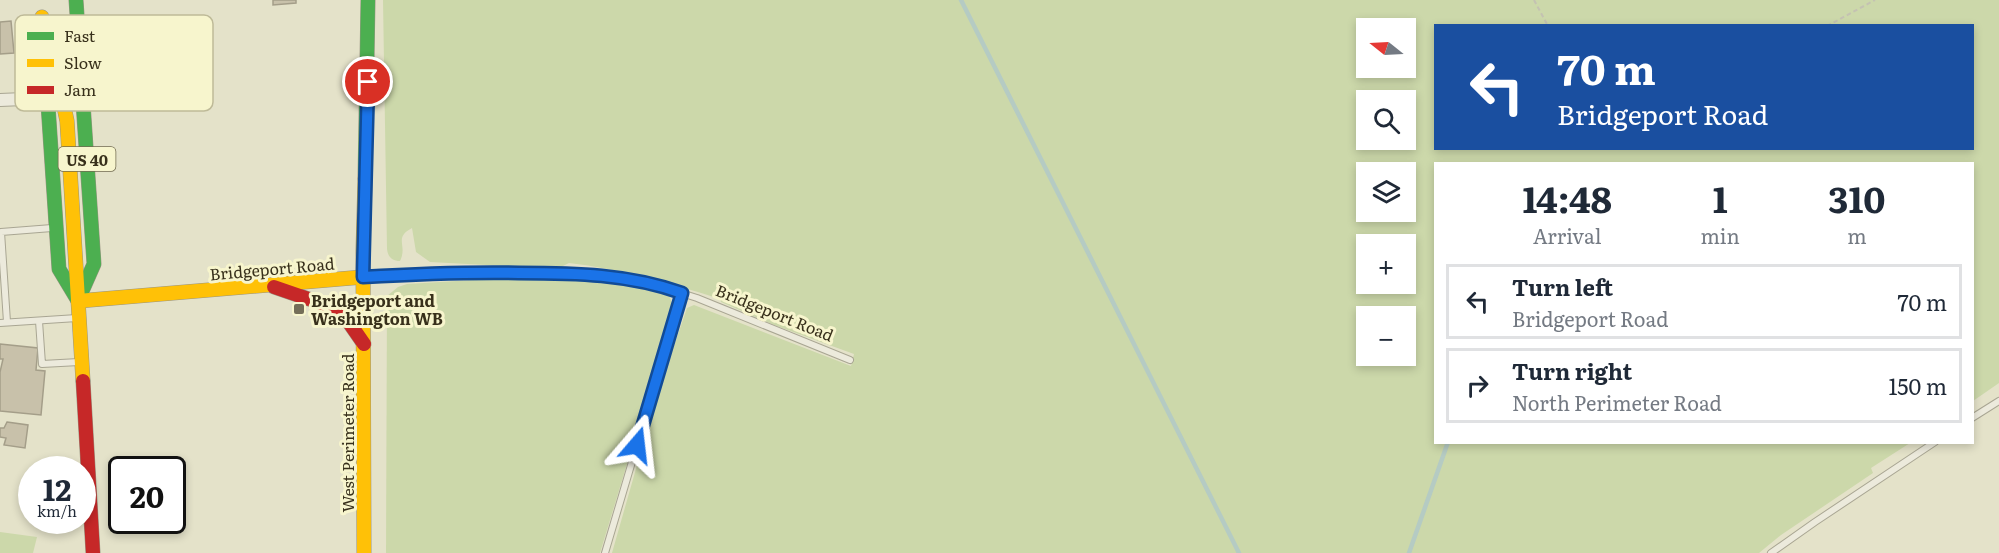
<!DOCTYPE html>
<html lang="en">
<head>
<meta charset="utf-8">
<style>
  body { margin:0; font-family:Literata,serif; background:#f6f6f7; color:#1f2937; height:100vh; display:flex; flex-direction:column; font-size:22px; white-space:nowrap }
  * { box-sizing:border-box; margin:0 }
  p { font-size:20px; color:#747a83 }
  .icon { flex:none; width:33px; height:33px; fill:none; stroke:currentColor; stroke-width:2; stroke-linecap:round; stroke-linejoin:round }
  .map { position:relative; flex:1; overflow:hidden }
  .panel { position:absolute; left:1434px; top:162px; width:540px; height:282px; display:flex; flex-direction:column; background:#fff; border-radius:0px; box-shadow:0 3px 9px #0003 }
  .panel>* { flex:none }
  .guide { position:absolute; left:1434px; top:24px; width:540px; height:126px; border-radius:0px; box-shadow:0 3px 9px #0003; background:#1a4fa0; color:#fff; overflow:hidden }
  .needle { width:39px; rotate:288deg }
  .controls { position:absolute; left:1356px; top:18px; display:grid; gap:12px }
  .controls a { display:grid; place-items:center; width:60px; height:60px; border-radius:0px; background:#fff; box-shadow:0 3px 9px #0003; font-size:30px }
  .speed { position:absolute; left:18px; top:456px; display:flex; gap:12px; font-size:30px; font-weight:700; text-align:center }
  .speed>* { display:grid; place-content:center; width:78px; height:78px; border-radius:50%; background:#fff; box-shadow:0 3px 9px #0003; line-height:1 }
  .speed small { font-size:15px; font-weight:400 }
  .speed .limit { border:3px solid #111; border-radius:9px; background:#fff; color:#111 }
  .pin { position:absolute; display:grid; place-items:center; width:51px; height:51px; color:#fff; margin:-26px; border:3px solid #fff; border-radius:50%; box-shadow:0 2px 6px #0007 }
  .me { position:absolute; width:66px; margin:-33px; rotate:17deg; stroke-linejoin:round; filter:drop-shadow(0 0 4px #0008) }
  .turn { display:flex; align-items:center; gap:21px; height:126px; padding:0 24px; font-size:27px }
  .turn .icon { width:78px; height:78px; stroke-width:2.5 }
  .turn b { display:block; font-size:42px; line-height:51px }
  .eta { display:flex; justify-content:space-evenly; align-items:center; height:102px; text-align:center }
  .eta b { font-size:36px; font-weight:700; line-height:42px }
  ul { padding:0; list-style:none }
  li { display:flex; align-items:center; gap:18px; height:75px; margin:0 12px 9px; padding:0 12px; border:3px solid #e0e1e3; border-radius:0px }
  li div { flex:1 }
  li b { display:block; font-size:22px }
  li em { font-style:normal }
  .map>svg:first-child { display:block }
</style>
</head>
<body>
<div class="map">
<svg width="1999" height="553" viewBox="0 0 1999 553">
  <rect width="100%" height="100%" fill="#e4e2c9"/>
  <g fill="#ccd8aa" fill-rule="evenodd">
    <path d="M 383,0 L 1999,0 L 1999,383 L 1973,401 L 1972,164 L 1436,164 L 1436,442 L 1910,443 L 1871,468 L 1873,473 L 1781,535 L 1759,553 L 612,553 L 657,395 L 687,308 L 694,305 L 851,366 L 854,354 L 774,325 L 721,302 L 720,299 C 670,283 620,269 569,263 L 561,267 L 524,267 L 430,262 L 416,252 L 412,228 C 393,238 408,245 400,261 C 392,261 388,257 387,249 ZM 1436,26 L 1972,26 L 1972,148 L 1436,148 ZM 1366,28 L 1406,28 L 1406,68 L 1366,68 ZM 1366,100 L 1406,100 L 1406,140 L 1366,140 ZM 1366,172 L 1406,172 L 1406,212 L 1366,212 ZM 1366,244 L 1406,244 L 1406,284 L 1366,284 ZM 1366,316 L 1406,316 L 1406,356 L 1366,356 Z"/>
    <polygon points="523,277 615,282 669,295 674,309 600,553 386,553 387,296 398,287 407,284"/>
    <polygon points="0,532 37,537 33,553 0,553"/>
  </g>
  <g fill="none" stroke-linecap="round" stroke-linejoin="round">
    <g stroke="#b5cbc3" stroke-width="4.5">
      <polyline points="961,0 1239,553"/>
      <polyline points="1409,553 1448,442"/>
    </g>
  </g>
  <g fill="#c8c1aa" stroke="#a49e89" stroke-width="1.5">
    <polygon points="273,0 296,0 296,3 273,5"/>
    <polygon points="11,21 14,53 0,54 0,22"/>
    <polygon points="0,344 38,348 36,370 45,371 41,415 0,411 0,372 3,359 0,359"/>
    <polygon points="7,422 28,425 25,448 4,445 6,438 0,437 0,428 4,428"/>
  </g>
  <g fill="none" stroke-linecap="round" stroke-linejoin="round">
    <g stroke="#a9a693" stroke-width="8">
      <g id="lane">
        <polyline points="364,277 438,272 570,273 615,277 656,285 697,298 850,360"/>
        <polyline points="39,321 42,364 79,362"/>
        <polyline points="7,322 1,232 52,228"/>
        <polyline points="0,323 77,318"/>
        <polyline points="1972,418 1999,401"/>
        <polyline points="605,553 682,293"/>
        <polyline points="1771,553 1815,522 1935,442"/>
      </g>
    </g>
    <g stroke="#a9a693" stroke-width="14">
      <polyline id="street" points="0,100 47,98"/>
    </g>
    <g stroke="#999583" stroke-width="15">
      <g id="fast">
        <polyline points="76,0 94,264 79,298"/>
        <polyline points="45,60 59,269 77,299"/>
        <polyline points="365,179 368,0"/>
      </g>
    </g>
    <g stroke="#999583" stroke-width="15">
      <g id="slow">
        <polyline points="42,17 55,64 67,121 83,381"/>
        <polyline points="78,301 363,277"/>
        <polyline points="364,553 363,251 365,179"/>
      </g>
    </g>
    <g stroke="#999583" stroke-width="15">
      <g id="jam">
        <polyline points="274,287 335,308 346,318 364,344"/>
        <polyline points="83,381 93,553"/>
      </g>
    </g>
    <g stroke="#c4c2b2" stroke-width="2" stroke-dasharray="4.5 3" stroke-linecap="butt">
      <polyline points="1534,0 1548,26"/>
      <polyline points="1827,26 1875,0"/>
    </g>
    <use href="#lane" stroke="#eceadc" stroke-width="6"/>
    <use href="#street" stroke="#eceadc" stroke-width="12"/>
    <use href="#fast" stroke="#4caf50" stroke-width="14"/>
    <use href="#slow" stroke="#ffc107" stroke-width="14"/>
    <use href="#jam" stroke="#c62828" stroke-width="14"/>
  </g>
  <g fill="none" stroke-linecap="round" stroke-linejoin="round">
    <g stroke="#114b97" stroke-width="15">
      <path id="route" d="M 368,82 L 363,277 C 415,274 467,272 519,273 C 575,273 629,274 682,293 L 637,445"/>
    </g>
    <use href="#route" stroke="#1a73e8" stroke-width="10"/>
  </g>
  <rect fill="#746e58" stroke="#f7f5cd" stroke-width="2" x="293" y="303" width="12" height="12" rx="3"/>
  <g text-anchor="middle" dominant-baseline="central" stroke-width="6" stroke-linejoin="round" paint-order="stroke">
    <rect fill="#f7f5cd" stroke="#716b50" stroke-width="1.5" x="58.5" y="147" width="57" height="24" rx="4.5"/>
    <g font-size="15" font-weight="bold" fill="#38301b">
      <text x="87" y="159">US 40</text>
    </g>
    <g font-size="16" fill="#38301b" stroke="#f7f5cd">
      <text transform="translate(272 268) rotate(-5)">Bridgeport Road</text>
      <text transform="translate(775 312) rotate(22)">Bridgeport Road</text>
      <text transform="translate(347 433) rotate(-90)">West Perimeter Road</text>
    </g>
    <g font-size="16" font-weight="bold" fill="#38301b" stroke="#f7f5cd" text-anchor="start">
      <text x="311" y="300">Bridgeport and<tspan x="311" dy="18">Washington WB</tspan></text>
    </g>
  </g>
  <rect x="15" y="15" width="198" height="96" rx="9" fill="#f7f5cd" stroke="#beba98" stroke-width="1.5"/>
  <rect x="27" y="32" width="27" height="8" fill="#4caf50"/>
  <rect x="27" y="59" width="27" height="8" fill="#ffc107"/>
  <rect x="27" y="86" width="27" height="8" fill="#c62828"/>
  <g font-size="16" fill="#38301b">
    <text x="64" y="42">Fast</text>
    <text x="64" y="69">Slow</text>
    <text x="64" y="96">Jam</text>
  </g>
</svg>
<div class="controls">
<a><svg class="needle" viewBox="-14 -14 28 28"><path d="M0-13l5 13h-10z" fill="#e53935"/><path d="M0 13l5-13h-10z" fill="#747a83"/></svg></a>
<a><svg class="icon" aria-label="search" viewBox="0 0 24 24"><circle cx="10" cy="10" r="6"/><path d="M15 15l6 6"/></svg></a>
<a><svg class="icon" aria-label="layers" viewBox="0 0 24 24"><path d="M12 4l9 5-9 5-9-5zM3 14l9 5 9-5"/></svg></a>
<a>+</a>
<a>−</a>
</div>
<div class="speed"><div>12<small>km/h</small></div><div class="limit">20</div></div>
<div class="pin" style="left:368px;top:82px;background:#d93025"><svg class="icon" aria-label="arrive" viewBox="0 0 24 24"><path d="M6 21V4h12l-3 4 3 4H6"/></svg></div>
<svg class="me" style="left:637px;top:445px" viewBox="-20 -20 40 40"><path d="M0-17L14 15 0 8-14 15z" fill="#1a73e8" stroke="#fff" stroke-width="4"/></svg>
<div class="guide">
<div class="turn"><svg class="icon" aria-label="left" viewBox="0 0 24 24"><path d="M17 20v-9H6M10 6l-5 5 5 5"/></svg><div><b>70 m</b>Bridgeport Road</div></div>
</div>
<section class="panel">
<div class="eta">
<div><b>14:48</b><p>Arrival</p></div>
<div><b>1</b><p>min</p></div>
<div><b>310</b><p>m</p></div>
</div>
<ul>
<li><svg class="icon" aria-label="left" viewBox="0 0 24 24"><path d="M17 20v-9H6M10 6l-5 5 5 5"/></svg><div><b>Turn left</b><p>Bridgeport Road</p></div><em>70 m</em></li>
<li><svg class="icon" aria-label="right" viewBox="0 0 24 24"><path d="M7 20v-9h11M14 6l5 5-5 5"/></svg><div><b>Turn right</b><p>North Perimeter Road</p></div><em>150 m</em></li>
</ul>
</section>
</div>
</body>
</html>
